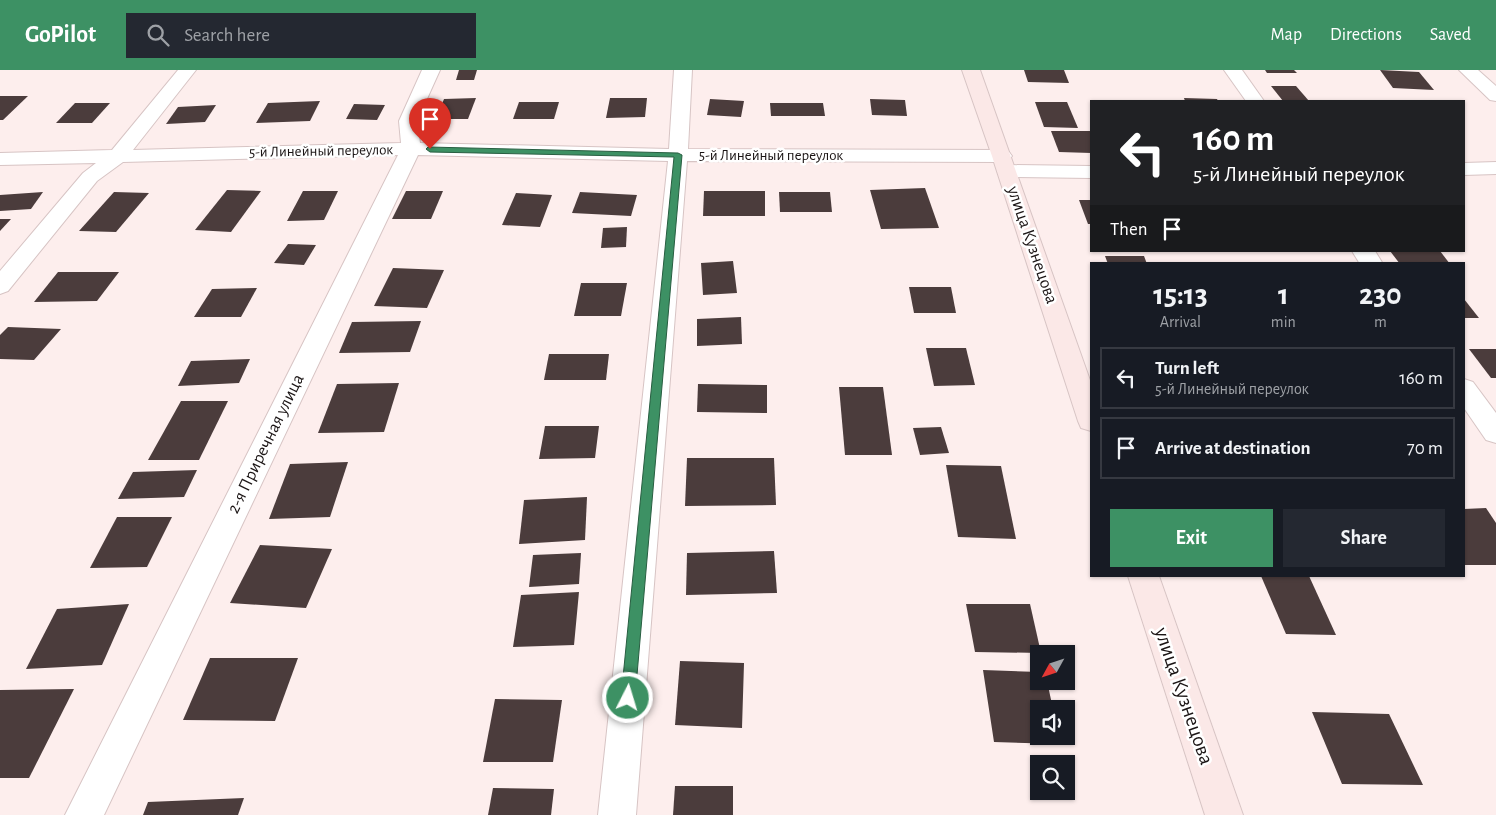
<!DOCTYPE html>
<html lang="en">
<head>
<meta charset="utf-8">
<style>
  body { margin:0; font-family:"Alegreya Sans",sans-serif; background:#242831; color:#f1f3f6; height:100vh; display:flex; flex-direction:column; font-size:19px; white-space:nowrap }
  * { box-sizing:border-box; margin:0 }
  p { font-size:16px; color:#9ea1a6 }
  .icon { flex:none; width:28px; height:28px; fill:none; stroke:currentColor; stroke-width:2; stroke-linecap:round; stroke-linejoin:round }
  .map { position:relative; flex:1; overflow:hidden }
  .details { position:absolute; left:1090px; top:192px; width:375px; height:315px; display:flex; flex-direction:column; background:#171b24; border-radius:0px; box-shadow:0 1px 4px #0004 }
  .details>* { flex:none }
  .hud { position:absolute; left:1090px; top:30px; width:375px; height:152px; border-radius:0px; box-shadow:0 1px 4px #0004; background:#202124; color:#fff; overflow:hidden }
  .needle { width:32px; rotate:230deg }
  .tools { position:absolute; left:1030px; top:575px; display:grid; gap:10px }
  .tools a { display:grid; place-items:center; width:45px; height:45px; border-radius:0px; background:#171b24; box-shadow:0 1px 4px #0004; font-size:25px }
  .pin { position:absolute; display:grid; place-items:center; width:42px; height:42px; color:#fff; margin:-51px -21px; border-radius:50% 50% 50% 0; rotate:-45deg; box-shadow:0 0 5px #0007 }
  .pin .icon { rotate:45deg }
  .me { position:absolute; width:55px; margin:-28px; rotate:5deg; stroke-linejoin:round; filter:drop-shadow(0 0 4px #0008) }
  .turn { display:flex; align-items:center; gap:18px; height:105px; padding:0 20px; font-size:22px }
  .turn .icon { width:65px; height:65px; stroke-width:2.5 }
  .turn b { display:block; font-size:35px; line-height:42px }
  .then { display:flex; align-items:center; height:48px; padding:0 20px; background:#0003; gap:10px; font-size:19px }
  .eta { display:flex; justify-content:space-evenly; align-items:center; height:85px; text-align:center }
  .eta b { font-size:30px; font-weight:700; line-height:35px }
  .cta { display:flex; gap:10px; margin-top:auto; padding:10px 20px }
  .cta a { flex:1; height:58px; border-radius:0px; background:#3d9164; color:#fff; font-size:20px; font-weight:700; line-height:58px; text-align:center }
  .cta a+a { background:#242831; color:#f1f3f6 }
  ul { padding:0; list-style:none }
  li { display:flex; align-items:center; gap:15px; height:62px; margin:0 10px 8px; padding:0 10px; border:2px solid #363941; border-radius:0px }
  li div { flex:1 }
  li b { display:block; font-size:19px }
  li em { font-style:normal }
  header { display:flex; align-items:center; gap:30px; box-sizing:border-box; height:70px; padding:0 25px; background:#3d9164; color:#fff }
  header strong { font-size:24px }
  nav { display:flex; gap:28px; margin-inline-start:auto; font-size:18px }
  .search { width:350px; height:45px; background:#242831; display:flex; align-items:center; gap:12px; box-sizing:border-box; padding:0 18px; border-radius:0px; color:#9ea1a6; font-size:19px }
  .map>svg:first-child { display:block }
</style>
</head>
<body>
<header>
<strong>GoPilot</strong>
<div class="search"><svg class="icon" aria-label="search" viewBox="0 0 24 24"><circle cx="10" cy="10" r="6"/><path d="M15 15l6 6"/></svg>Search here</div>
<nav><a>Map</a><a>Directions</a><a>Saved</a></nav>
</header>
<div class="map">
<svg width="1496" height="745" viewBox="0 0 1496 745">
  <rect width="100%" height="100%" fill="#fdeeed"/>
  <g fill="#4b3c3c">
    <polygon points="459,0 477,0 474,10 456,10"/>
    <polygon points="1024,0 1064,0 1069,13 1028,12"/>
    <polygon points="1265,0 1294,0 1297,3 1267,3"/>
    <polygon points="1380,0 1419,2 1434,20 1393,18"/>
    <polygon points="1271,16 1296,16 1309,31 1283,31"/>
    <polygon points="0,26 28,26 3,50 0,50"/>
    <polygon points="476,28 468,49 436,49 444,29"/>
    <polygon points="610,28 647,28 645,47 606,48"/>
    <polygon points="1184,28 1217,29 1218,31 1185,31"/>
    <polygon points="710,29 744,31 741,47 707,45"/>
    <polygon points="870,29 905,30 907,46 872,45"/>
    <polygon points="320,31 310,51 256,53 268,33"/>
    <polygon points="519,32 559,32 554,49 513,49"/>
    <polygon points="1035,32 1067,32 1078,58 1044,57"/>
    <polygon points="75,33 110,33 92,53 56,53"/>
    <polygon points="770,33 823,33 825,46 771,46"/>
    <polygon points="354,34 385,35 377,50 346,49"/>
    <polygon points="216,35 205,52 166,54 178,37"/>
    <polygon points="1051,61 1091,61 1091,83 1059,82"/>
    <polygon points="925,118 939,158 881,159 870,120"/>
    <polygon points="227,120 261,121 231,162 195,160"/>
    <polygon points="303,121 338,121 324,150 287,151"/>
    <polygon points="406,121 443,121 431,149 392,149"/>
    <polygon points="704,121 765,121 765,146 703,146"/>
    <polygon points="43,122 31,139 0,141 0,125"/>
    <polygon points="114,122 149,123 116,162 79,161"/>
    <polygon points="580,122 637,125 631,146 572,143"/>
    <polygon points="779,122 830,122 832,142 780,142"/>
    <polygon points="516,123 552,125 540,157 502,155"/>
    <polygon points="1079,130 1091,130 1091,154 1088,154"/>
    <polygon points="0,149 11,149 0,161"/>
    <polygon points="627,157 626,177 601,178 603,158"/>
    <polygon points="288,174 316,175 304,195 274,193"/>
    <polygon points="1390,181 1440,181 1450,194 1400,194"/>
    <polygon points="1105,186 1144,186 1147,194 1108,194"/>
    <polygon points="733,191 737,223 703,225 701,193"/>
    <polygon points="393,198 444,200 427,238 374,236"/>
    <polygon points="58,202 119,202 97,231 34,232"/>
    <polygon points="581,213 627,213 621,246 574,246"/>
    <polygon points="909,217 951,217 956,243 914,243"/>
    <polygon points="257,218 241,247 194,247 212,219"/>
    <polygon points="1464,229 1479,248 1464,248"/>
    <polygon points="741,247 742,274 697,276 697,249"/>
    <polygon points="421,251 410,282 339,283 352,252"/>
    <polygon points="8,257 61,259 34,290 0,289 0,265"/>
    <polygon points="926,278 966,278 975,315 934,316"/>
    <polygon points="1469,279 1496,279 1496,308 1491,308"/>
    <polygon points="549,284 609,284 606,310 544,310"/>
    <polygon points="250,289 239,313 178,316 191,291"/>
    <polygon points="399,313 384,362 318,363 337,314"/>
    <polygon points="698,314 767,315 767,343 697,342"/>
    <polygon points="839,317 883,317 892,385 845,385"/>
    <polygon points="181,331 228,331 199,390 148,390"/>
    <polygon points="545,356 599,356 595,388 539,389"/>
    <polygon points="941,357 949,383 920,385 913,358"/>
    <polygon points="687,388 774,388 776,435 685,436"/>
    <polygon points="348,392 330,447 269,449 290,394"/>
    <polygon points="946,395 1001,396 1016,469 958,467"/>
    <polygon points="197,400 184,427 118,429 133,402"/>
    <polygon points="587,427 585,470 519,474 524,430"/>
    <polygon points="1486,438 1496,453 1496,495 1464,495 1464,439"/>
    <polygon points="117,447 172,447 147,497 90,498"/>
    <polygon points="260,475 332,479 306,538 230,533"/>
    <polygon points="774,481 777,523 686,525 687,483"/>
    <polygon points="581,483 579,514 529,517 533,485"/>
    <polygon points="1261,506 1309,506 1336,565 1286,564"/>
    <polygon points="579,522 574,575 513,577 521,525"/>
    <polygon points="129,534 102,595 26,599 57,539"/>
    <polygon points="966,534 1030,534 1041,583 975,582"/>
    <polygon points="210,588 298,588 275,651 183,650"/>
    <polygon points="680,591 744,593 742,658 675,655"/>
    <polygon points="983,600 1039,602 1039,611 1047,611 1053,639 1039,639 1039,666 1058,666 1060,674 994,672"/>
    <polygon points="74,619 29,708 0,708 0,620"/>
    <polygon points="495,629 562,630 553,692 483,692"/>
    <polygon points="1312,642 1389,644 1423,715 1342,714"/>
    <polygon points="675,716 733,716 733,745 673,745"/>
    <polygon points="493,718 554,719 551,745 488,745"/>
    <polygon points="244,728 238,745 143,745 148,732"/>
  </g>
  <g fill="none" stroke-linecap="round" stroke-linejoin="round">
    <g stroke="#d7c4c4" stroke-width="2">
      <g id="minor">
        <polygon points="178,0 196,0 133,80 401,73 399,51 422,0 440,0 417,51 420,73 669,79 674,0 692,0 688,79 1002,80 1009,82 1012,86 1009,90 1002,92 687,91 636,745 598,745 668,91 418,85 104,745 65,745 398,85 123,92 97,111 8,221 0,224 0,201 83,103 96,93 0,95 0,83 112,80"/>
        <polygon points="1224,0 1242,0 1264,31 1246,31"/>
        <polygon points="1459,0 1478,0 1496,16 1496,31 1490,30"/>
        <polygon points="1496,92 1496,104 1464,105 1464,93"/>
        <polygon points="1007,95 1091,96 1091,108 1007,107 1000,105 997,101 1000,97"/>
        <polygon points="1352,181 1375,181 1383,194 1360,194"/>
        <polygon points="1464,309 1473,312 1496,343 1496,373 1486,370 1464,338"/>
      </g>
    </g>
    <g stroke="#d7c4c4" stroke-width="2">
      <g id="secondary">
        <polygon points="962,0 980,0 1091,313 1091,361 1081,358 1078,351 992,86"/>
        <polygon points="1128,506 1159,506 1243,745 1205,745"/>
      </g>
    </g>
    <use href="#minor" fill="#fff" fill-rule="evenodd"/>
    <use href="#secondary" fill="#fbe8e7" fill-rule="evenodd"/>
  </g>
  <polygon fill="#3d9164" stroke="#285e41" points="428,77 678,83 682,85 635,628 633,633 628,635 623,633 621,628 674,87 430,82 426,79"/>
  <g text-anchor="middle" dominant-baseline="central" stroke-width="5" stroke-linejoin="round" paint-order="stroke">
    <g font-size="15" fill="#1b1515" stroke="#fff">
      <text transform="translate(321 81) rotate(-1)">5-й Линейный переулок</text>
      <text x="771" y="85">5-й Линейный переулок</text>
    </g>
    <g font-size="18" fill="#1b1515" stroke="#fff">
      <text transform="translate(1032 175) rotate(71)">улица Кузнецова</text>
      <text transform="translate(266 374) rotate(-64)">2-я Приречная улица</text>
    </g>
    <g font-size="21" fill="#1b1515" stroke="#fff">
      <text transform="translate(1184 626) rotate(71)">улица Кузнецова</text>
    </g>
  </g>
</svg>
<div class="tools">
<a><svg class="needle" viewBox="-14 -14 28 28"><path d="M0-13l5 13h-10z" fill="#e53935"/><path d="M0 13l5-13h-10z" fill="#9ea1a6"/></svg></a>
<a><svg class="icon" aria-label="sound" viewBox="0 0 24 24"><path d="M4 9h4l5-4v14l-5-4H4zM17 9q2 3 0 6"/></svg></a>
<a><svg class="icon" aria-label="search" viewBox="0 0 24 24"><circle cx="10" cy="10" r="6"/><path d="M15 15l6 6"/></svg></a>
</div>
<div class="pin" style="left:430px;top:79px;background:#d93025"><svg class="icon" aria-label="arrive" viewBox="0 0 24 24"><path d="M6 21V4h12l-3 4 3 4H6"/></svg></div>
<svg class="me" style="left:628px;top:628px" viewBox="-20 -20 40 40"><circle r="17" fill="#3d9164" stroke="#fff" stroke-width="3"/><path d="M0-11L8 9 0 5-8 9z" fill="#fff"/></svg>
<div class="hud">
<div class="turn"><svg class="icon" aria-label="left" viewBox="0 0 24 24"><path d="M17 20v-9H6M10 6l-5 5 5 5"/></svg><div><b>160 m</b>5-й Линейный переулок</div></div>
<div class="then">Then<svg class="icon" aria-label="arrive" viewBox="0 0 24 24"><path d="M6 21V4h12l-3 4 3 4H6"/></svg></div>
</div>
<section class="details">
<div class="eta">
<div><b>15:13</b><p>Arrival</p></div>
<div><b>1</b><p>min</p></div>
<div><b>230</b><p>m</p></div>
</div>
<ul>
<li><svg class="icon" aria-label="left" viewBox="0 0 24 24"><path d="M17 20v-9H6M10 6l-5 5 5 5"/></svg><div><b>Turn left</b><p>5-й Линейный переулок</p></div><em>160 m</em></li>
<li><svg class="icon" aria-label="arrive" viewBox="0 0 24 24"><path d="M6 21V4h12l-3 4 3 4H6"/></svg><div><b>Arrive at destination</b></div><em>70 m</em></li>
</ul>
<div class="cta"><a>Exit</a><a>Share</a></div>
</section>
</div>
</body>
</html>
